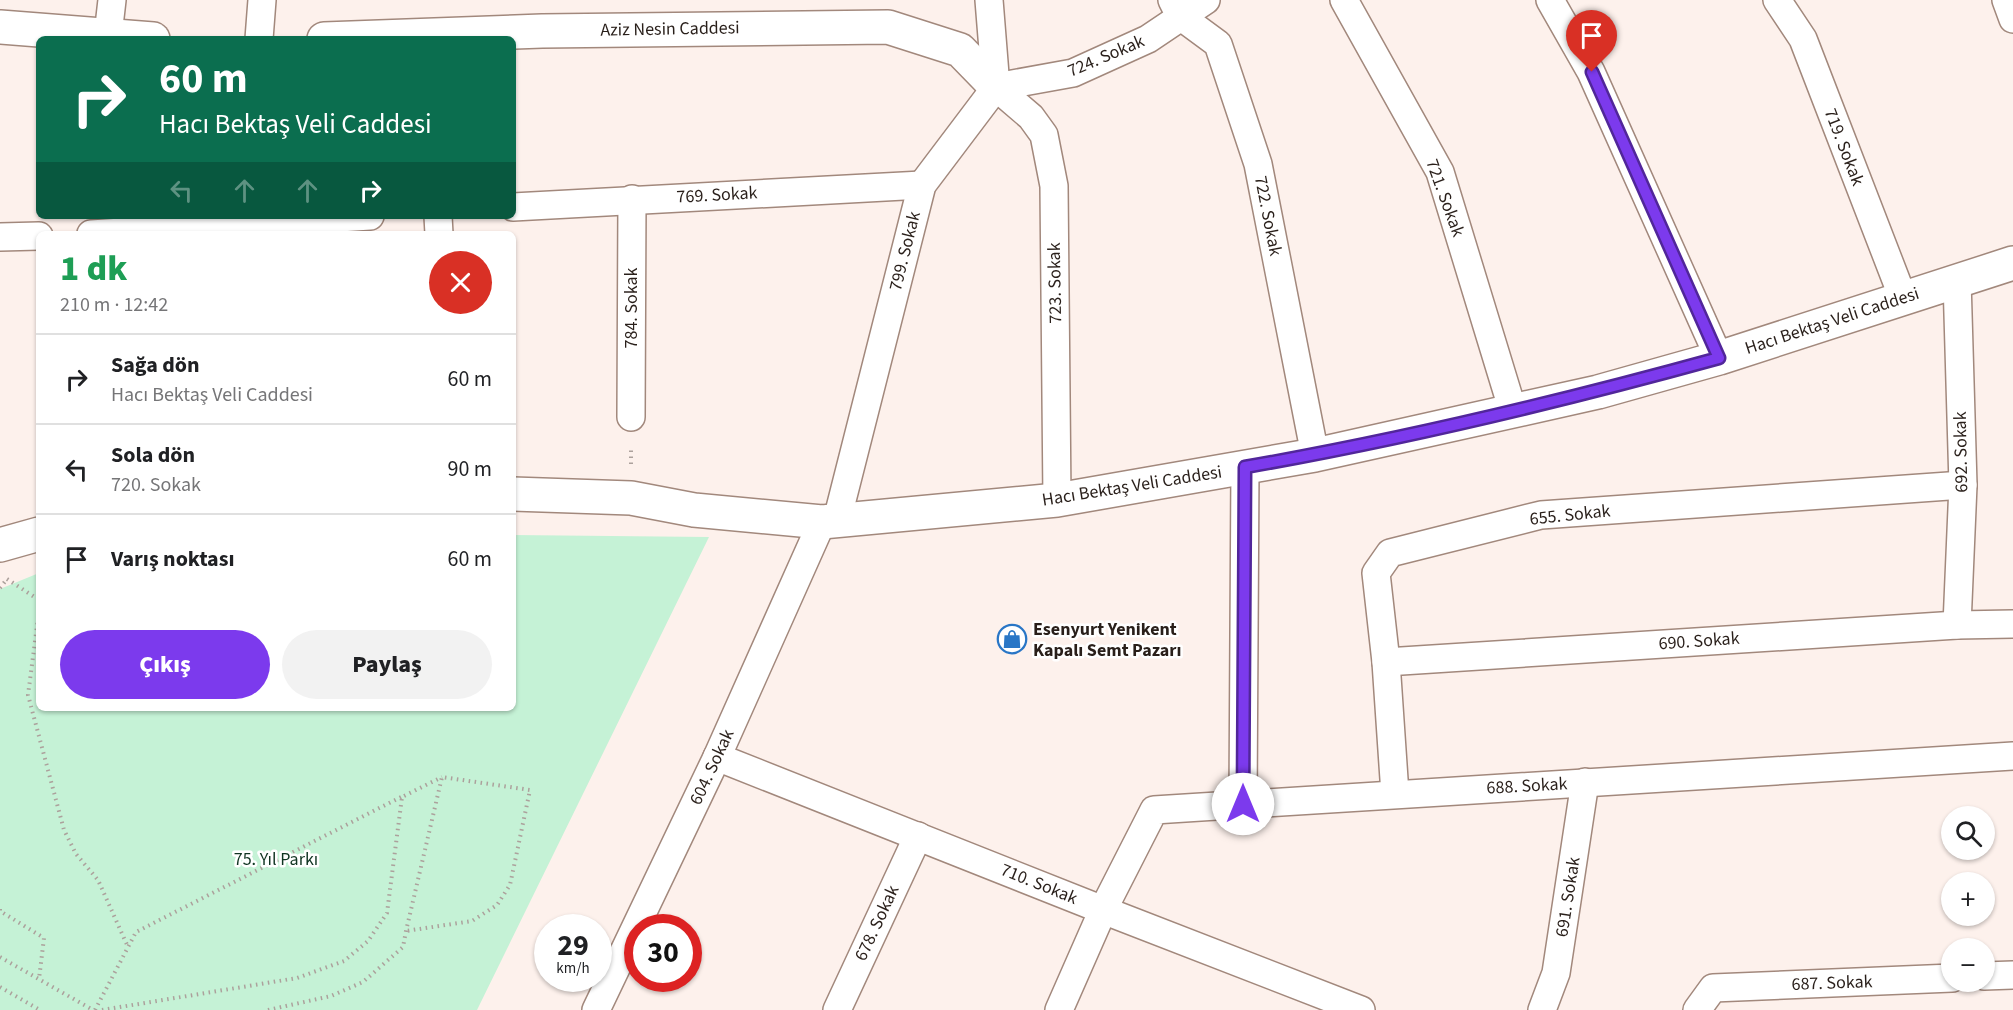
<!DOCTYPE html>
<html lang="tr">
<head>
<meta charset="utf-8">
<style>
  body { margin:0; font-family:"Source Sans 3",sans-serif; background:#f2f2f2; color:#202124; height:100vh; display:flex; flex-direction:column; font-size:22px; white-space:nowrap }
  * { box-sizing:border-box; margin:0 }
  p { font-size:20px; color:#757577 }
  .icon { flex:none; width:33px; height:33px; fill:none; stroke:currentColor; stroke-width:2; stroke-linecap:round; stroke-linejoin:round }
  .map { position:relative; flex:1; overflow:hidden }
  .sheet { position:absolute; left:36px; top:231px; width:480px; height:480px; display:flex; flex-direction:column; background:#fff; border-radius:9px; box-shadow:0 2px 4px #0004 }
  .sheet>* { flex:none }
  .top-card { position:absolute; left:36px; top:36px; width:480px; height:183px; border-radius:9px; box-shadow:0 2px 4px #0004; background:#0b6e4f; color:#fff; overflow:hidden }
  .buttons { position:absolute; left:1941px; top:806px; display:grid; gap:12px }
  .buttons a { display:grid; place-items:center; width:54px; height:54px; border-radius:50%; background:#fff; box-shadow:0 2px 4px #0004; font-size:30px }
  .speed { position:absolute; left:534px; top:914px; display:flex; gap:12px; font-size:30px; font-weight:700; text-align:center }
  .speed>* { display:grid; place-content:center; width:78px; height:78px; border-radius:50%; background:#fff; box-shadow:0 2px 4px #0004; line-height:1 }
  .speed small { font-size:15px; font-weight:400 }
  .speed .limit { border:9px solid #d22; background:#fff; color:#111 }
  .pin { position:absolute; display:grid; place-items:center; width:51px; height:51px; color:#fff; margin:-62px -26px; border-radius:50% 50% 50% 0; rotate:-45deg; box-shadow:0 0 6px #0007 }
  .pin .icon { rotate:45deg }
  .me { position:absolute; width:66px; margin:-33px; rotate:0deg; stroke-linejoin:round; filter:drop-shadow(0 0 4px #0008) }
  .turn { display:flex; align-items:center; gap:21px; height:126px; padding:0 24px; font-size:27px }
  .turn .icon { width:78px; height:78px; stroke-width:2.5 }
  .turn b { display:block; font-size:42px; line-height:51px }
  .lanes { display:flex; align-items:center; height:57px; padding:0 24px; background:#0003; justify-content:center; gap:30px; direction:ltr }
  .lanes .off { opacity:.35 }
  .round { display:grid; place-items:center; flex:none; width:63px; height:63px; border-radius:32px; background:#f2f2f2 }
  .headline { display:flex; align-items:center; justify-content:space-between; height:102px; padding:0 24px }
  h1 { font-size:36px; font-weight:800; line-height:45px; color:#1e9e55 }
  .button { display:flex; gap:12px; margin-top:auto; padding:12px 24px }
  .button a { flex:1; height:69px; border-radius:36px; background:#7c3aed; color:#fff; font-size:24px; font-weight:800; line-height:69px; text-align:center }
  .button a+a { background:#f2f2f2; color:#202124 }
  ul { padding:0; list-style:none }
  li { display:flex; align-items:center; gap:18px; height:90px; padding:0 24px; border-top:2px solid #e0e0e0 }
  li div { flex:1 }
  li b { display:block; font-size:22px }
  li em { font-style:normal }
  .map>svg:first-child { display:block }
</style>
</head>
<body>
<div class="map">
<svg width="2013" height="1010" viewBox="0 0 2013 1010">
  <rect width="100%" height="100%" fill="#fdf1ec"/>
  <polygon fill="#c5f2d6" points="513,535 709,537 477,1010 0,1010 0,589 39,573 39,708 513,708"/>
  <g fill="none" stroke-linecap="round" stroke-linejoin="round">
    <g stroke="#a2887c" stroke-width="30">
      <g id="street">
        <polyline points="1172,0 1180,16 1218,44 1258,164 1315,455"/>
        <polyline points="1344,0 1440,172 1513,411"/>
        <polyline points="1550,0 1591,72 1719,358"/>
        <polyline points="1777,0 1803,39 1903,298"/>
        <polyline points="2006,0 2013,19"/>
        <polyline points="108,35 112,0"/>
        <polyline points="259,39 262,0"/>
        <polyline points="996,87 1031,117 1044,135 1054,186 1057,500"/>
        <polyline points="996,87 1073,73 1148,39 1206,0"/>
        <polyline points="513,207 922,185"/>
        <polyline points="438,216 439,234"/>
        <polyline points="91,234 370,216"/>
        <polyline points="0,237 39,236"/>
        <polyline points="1957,280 1963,485 1957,625"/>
        <polyline points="631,417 632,199"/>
        <polyline points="837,520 922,185 996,87 989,0"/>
        <polyline points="1386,662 1957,625 2013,624"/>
        <polyline points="717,757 1103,910 1361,1010"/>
        <polyline points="1395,794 1386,662 1376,573 1390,553 1541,515 1963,485"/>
        <polyline points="1243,804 1245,467"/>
        <polyline points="1984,976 2013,975"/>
        <polyline points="596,1010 717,757 822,522"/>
        <polyline points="837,1010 918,836"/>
        <polyline points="1059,1010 1103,910 1154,810 2013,756"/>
        <polyline points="1542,1010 1556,973 1585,782"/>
        <polyline points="1697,1010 1713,988 1952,978"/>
      </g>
    </g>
    <g stroke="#a2887c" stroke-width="36">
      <g id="secondary">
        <polyline points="0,27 153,39"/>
        <polyline points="324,39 542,31 888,27 960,50 996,87"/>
        <polyline points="513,494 631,498 694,510 822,522 1057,500 1315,455 1598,392 1719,358 2013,263"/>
        <polyline points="0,545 39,534"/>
      </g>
    </g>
    <g stroke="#aca19c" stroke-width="4" stroke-dasharray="1.5 4.5" stroke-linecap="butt">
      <polyline points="631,464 631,447"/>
      <polyline points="7,579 39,600"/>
      <polyline points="0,588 7,579"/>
      <polyline points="39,611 28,695 64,830 76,854 98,880 128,947"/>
      <polyline points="0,909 0,911 44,938 39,979"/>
      <polyline points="0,957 93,1010"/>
      <polyline points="0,987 40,1010"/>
      <polyline points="95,1010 136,932 401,797"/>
      <polyline points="102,1010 297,978 344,961 368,941 387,913 402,797 442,777"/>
      <polyline points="268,1010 331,996 363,982 403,947 406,931 442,777 530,790 510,885 497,905 472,921 406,931"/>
    </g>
    <use href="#street" stroke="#fff" stroke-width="27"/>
    <use href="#secondary" stroke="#fff" stroke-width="33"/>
  </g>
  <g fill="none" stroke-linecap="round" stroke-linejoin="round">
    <g stroke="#51269a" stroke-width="15">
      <path id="route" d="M 1243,804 L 1245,467 C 1405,439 1563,401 1719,358 L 1592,72"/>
    </g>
    <use href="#route" stroke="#7c3aed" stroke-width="10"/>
  </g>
  <defs>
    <g id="shop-ring" transform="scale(1.5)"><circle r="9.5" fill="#fff" stroke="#2976c6" stroke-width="1.5"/><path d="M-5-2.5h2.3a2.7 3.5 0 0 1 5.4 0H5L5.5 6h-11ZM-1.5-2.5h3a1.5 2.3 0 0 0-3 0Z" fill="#2976c6"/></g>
  </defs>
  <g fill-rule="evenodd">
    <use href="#shop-ring" x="1012" y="639"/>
  </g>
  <g text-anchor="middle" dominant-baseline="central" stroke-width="5" stroke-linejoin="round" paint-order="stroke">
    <g font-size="18" fill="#291f1a" stroke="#fff">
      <text transform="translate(670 29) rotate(-1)">Aziz Nesin Caddesi</text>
      <text transform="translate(1106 56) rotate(-23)">724. Sokak</text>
      <text transform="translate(1844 147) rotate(69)">719. Sokak</text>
      <text transform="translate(717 195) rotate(-3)">769. Sokak</text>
      <text transform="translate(1445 198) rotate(70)">721. Sokak</text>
      <text transform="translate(1268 216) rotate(79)">722. Sokak</text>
      <text transform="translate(905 251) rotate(-76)">799. Sokak</text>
      <text transform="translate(1055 283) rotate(-91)">723. Sokak</text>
      <text transform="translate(631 308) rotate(-90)">784. Sokak</text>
      <text transform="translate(1832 321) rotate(-18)">Hacı Bektaş Veli Caddesi</text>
      <text transform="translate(1961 452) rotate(-91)">692. Sokak</text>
      <text transform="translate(1132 486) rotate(-9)">Hacı Bektaş Veli Caddesi</text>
      <text transform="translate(1570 515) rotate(-6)">655. Sokak</text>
      <text transform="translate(1699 641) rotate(-4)">690. Sokak</text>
      <text transform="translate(712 767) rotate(-65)">604. Sokak</text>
      <text transform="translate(1527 786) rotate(-3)">688. Sokak</text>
      <text transform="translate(1039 884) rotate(22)">710. Sokak</text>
      <text transform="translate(1568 897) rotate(-81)">691. Sokak</text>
      <text transform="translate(877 923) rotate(-65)">678. Sokak</text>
      <text transform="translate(1832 983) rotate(-2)">687. Sokak</text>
    </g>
    <g font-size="18" font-weight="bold" fill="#291f1a" stroke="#fff" text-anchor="start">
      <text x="1033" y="629">Esenyurt Yenikent<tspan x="1033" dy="21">Kapalı Semt Pazarı</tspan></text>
    </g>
    <g font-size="18" fill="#103522" stroke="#fff">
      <text x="276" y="859">75. Yıl Parkı</text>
    </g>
  </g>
</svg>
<div class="buttons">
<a><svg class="icon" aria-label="search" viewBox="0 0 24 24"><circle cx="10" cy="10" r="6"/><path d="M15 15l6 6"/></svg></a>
<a>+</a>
<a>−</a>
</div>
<div class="speed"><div>29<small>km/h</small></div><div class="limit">30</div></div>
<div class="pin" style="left:1592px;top:72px;background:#d93025"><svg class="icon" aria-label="arrive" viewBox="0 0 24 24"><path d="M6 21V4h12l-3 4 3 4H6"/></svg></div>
<svg class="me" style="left:1243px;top:804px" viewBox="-20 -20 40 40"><circle r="19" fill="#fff"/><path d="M0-13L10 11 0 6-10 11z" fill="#7c3aed"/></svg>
<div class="top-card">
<div class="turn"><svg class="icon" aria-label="right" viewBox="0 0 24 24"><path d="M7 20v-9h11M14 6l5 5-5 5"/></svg><div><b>60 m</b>Hacı Bektaş Veli Caddesi</div></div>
<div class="lanes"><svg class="icon off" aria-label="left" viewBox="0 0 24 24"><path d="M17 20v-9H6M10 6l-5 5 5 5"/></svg><svg class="icon off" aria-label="ahead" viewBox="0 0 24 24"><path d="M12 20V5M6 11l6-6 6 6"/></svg><svg class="icon off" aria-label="ahead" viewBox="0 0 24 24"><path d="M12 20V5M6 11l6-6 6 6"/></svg><svg class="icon" aria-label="right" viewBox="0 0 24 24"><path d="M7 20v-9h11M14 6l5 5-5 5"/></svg></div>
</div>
<section class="sheet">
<div class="headline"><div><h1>1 dk</h1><p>210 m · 12:42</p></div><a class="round" style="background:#d93025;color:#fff"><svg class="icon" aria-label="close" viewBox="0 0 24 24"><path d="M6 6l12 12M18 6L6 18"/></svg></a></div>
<ul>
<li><svg class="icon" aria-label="right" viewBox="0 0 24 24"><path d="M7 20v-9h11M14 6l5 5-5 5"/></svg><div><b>Sağa dön</b><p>Hacı Bektaş Veli Caddesi</p></div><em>60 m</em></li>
<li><svg class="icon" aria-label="left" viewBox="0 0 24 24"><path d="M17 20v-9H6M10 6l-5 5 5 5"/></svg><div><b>Sola dön</b><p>720. Sokak</p></div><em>90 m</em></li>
<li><svg class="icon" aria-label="arrive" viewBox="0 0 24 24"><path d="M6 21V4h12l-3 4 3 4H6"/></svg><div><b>Varış noktası</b></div><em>60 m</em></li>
</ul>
<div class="button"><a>Çıkış</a><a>Paylaş</a></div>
</section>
</div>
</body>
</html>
